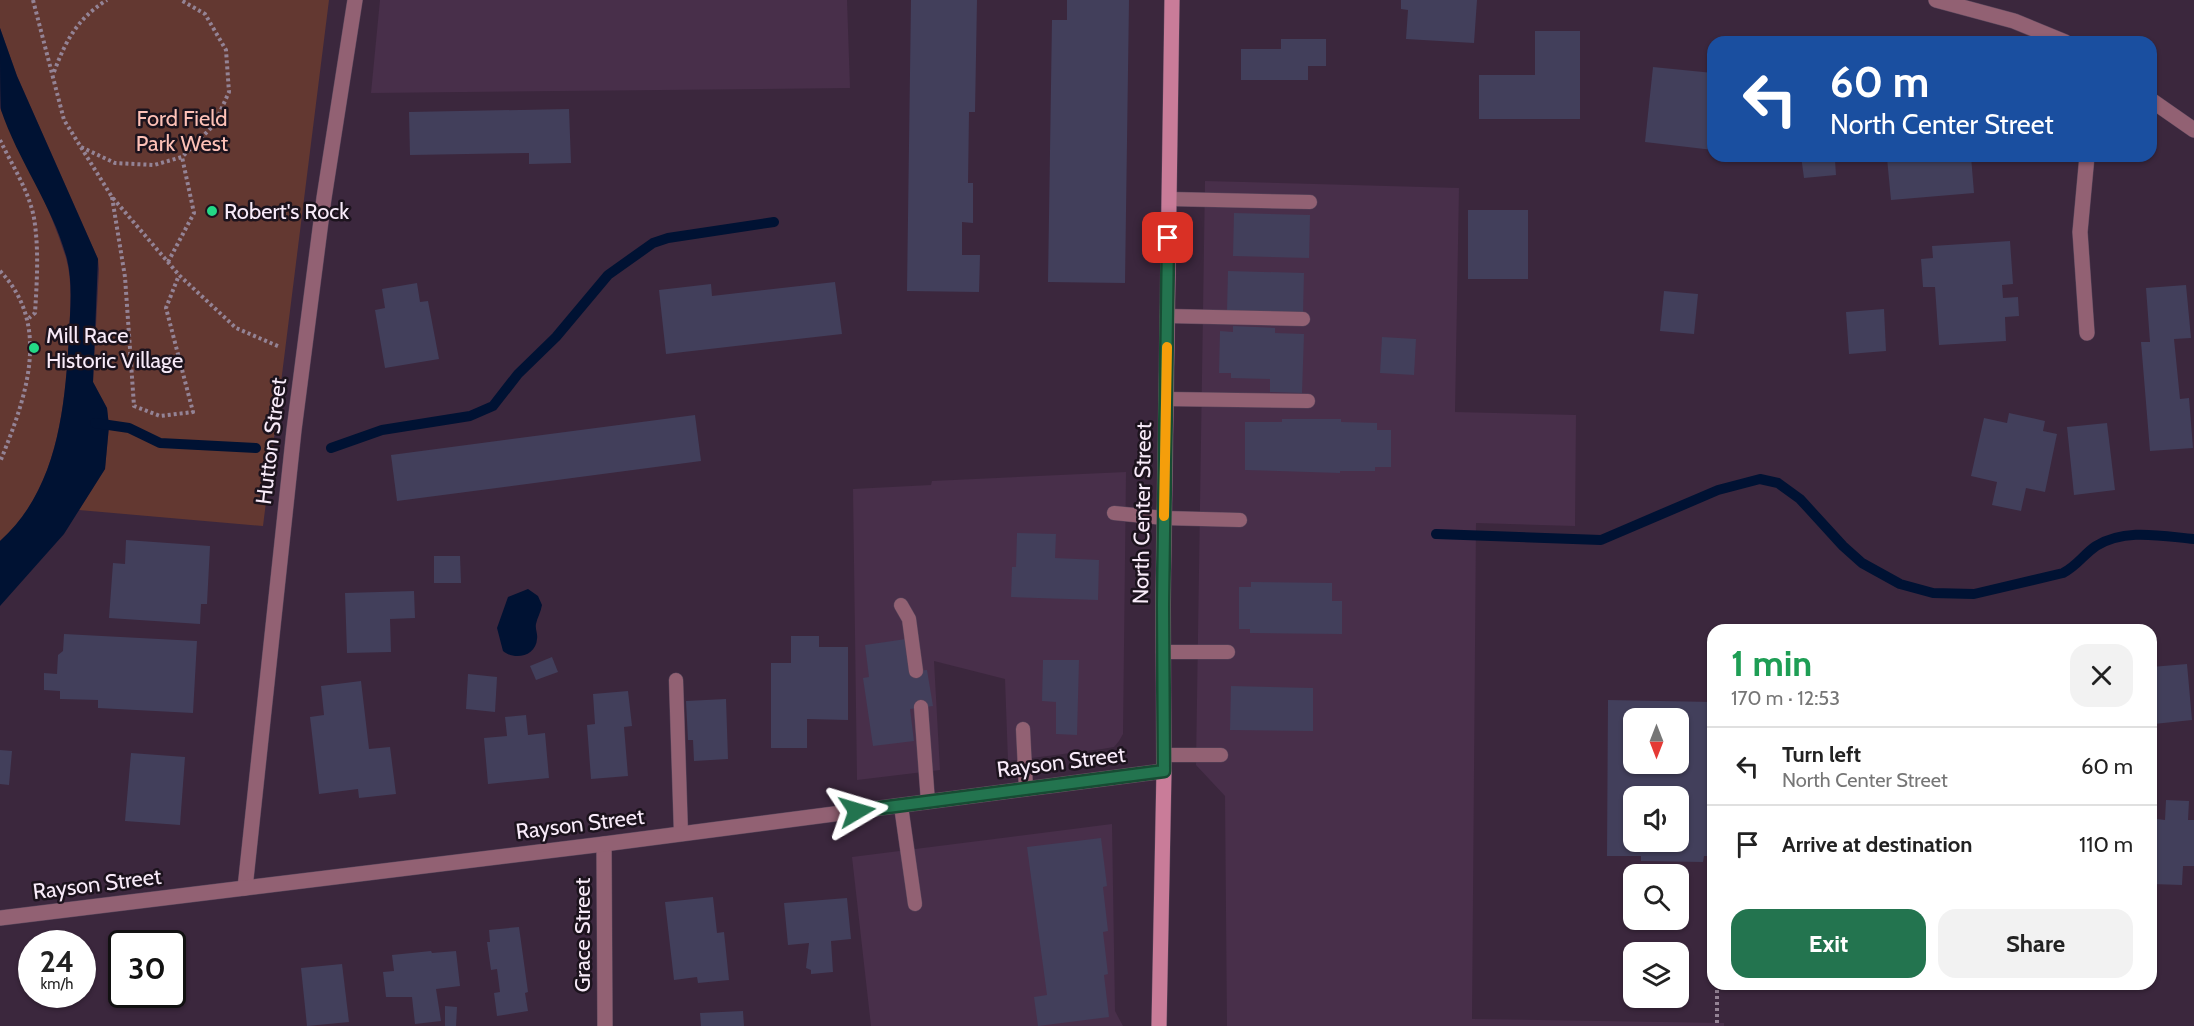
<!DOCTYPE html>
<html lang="en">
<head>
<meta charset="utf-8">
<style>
  body { margin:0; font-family:Cabin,sans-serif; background:#f2f2f2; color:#222; height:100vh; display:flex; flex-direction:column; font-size:22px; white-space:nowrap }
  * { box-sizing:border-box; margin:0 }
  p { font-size:20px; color:#767676 }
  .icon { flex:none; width:33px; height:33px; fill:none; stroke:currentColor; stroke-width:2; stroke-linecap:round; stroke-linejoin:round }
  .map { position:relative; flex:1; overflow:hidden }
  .sheet { position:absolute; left:1707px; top:624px; width:450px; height:366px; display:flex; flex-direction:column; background:#fff; border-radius:18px; box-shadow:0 2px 4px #0004 }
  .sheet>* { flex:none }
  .hud { position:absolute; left:1707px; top:36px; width:450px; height:126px; border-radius:18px; box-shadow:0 2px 4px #0004; background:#1a4fa0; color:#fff; overflow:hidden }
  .needle { width:39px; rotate:180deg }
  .controls { position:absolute; left:1623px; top:708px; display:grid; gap:12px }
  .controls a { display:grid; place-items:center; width:66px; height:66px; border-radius:12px; background:#fff; box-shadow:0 2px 4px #0004; font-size:30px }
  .speed { position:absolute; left:18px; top:930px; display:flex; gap:12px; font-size:30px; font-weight:700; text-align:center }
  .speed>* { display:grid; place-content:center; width:78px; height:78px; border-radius:50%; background:#fff; box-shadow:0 2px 4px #0004; line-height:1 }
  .speed small { font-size:15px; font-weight:400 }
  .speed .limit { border:3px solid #111; border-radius:9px; background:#fff; color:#111 }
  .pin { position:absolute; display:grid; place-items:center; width:51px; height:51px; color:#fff; margin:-26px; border-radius:12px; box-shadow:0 3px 9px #0006 }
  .me { position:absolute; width:66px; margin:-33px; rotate:83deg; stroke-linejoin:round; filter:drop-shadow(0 0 4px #0008) }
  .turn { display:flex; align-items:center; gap:21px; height:126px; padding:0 24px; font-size:27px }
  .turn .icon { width:78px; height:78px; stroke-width:2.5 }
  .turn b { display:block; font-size:42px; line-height:51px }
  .round { display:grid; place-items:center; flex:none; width:63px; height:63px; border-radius:18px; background:#f2f2f2 }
  .summary { display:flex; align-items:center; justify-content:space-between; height:102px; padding:0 24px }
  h1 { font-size:36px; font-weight:700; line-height:45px; color:#1e9e55 }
  .cta { display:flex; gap:12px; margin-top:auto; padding:12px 24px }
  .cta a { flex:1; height:69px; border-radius:18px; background:#23744f; color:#fff; font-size:24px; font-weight:700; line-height:69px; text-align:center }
  .cta a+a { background:#f2f2f2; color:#222 }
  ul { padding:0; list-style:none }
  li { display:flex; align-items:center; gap:18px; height:78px; padding:0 24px; border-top:2px solid #e0e0e0 }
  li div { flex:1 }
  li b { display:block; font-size:22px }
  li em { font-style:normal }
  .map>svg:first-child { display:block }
</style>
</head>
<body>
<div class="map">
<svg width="2194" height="1026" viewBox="0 0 2194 1026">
  <rect width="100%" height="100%" fill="#3b273d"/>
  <g fill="#482f4a">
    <polygon points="380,0 847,0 850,88 371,93"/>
    <polygon points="1205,181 1459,188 1455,412 1576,415 1575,526 1476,523 1472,1019 1724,1023 1724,1026 1227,1026 1225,796 1196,765"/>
    <polygon points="1126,472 1123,734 1119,741 1114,747 1102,749 1008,761 1005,679 934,661 940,770 857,780 853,489 931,485 932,481"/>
    <polygon points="1112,824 1115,1011 1123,1026 871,1026 852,857"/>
  </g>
  <g fill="#633831">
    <polygon points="0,0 329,0 263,526 79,510 105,469 109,426 107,408 93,382 99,269 98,259 17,76 0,28"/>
    <path d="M 0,108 C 23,157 50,206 66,258 C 73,282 70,310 69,335 C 65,408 58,489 0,541 Z"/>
  </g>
  <g fill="#001233">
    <path d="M 0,28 L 17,76 L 98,259 L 93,382 L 107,408 L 109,426 L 105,469 L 64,534 L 0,606 L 0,541 C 58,489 65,408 69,336 C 70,311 73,284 67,259 C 53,206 18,161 1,110 C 0,94 0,47 0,28 Z"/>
    <path d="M 528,589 L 538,596 L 542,605 C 541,612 537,618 536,624 C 535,629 538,634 537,639 C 536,656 515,661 503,651 L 497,628 L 508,597 Z"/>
  </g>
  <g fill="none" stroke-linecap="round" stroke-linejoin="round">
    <g stroke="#001233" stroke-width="10">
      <polyline points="95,423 129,428 160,443 256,448"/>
      <polyline points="331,448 382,430 470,416 493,406 518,374 556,337 608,275 653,243 668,238 774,222"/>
      <path d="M 1436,534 L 1601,540 L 1718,490 L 1760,479 L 1778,483 L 1800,499 L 1843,546 L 1862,563 L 1900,584 L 1933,593 L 1974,594 L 2063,573 C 2077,566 2084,554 2096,546 C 2125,528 2161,536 2194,539"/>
    </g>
  </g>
  <g fill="#423f5b" fill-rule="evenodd">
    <polygon points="911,0 977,0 975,112 969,112 968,183 973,183 973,223 962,222 962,255 980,255 979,292 907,291"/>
    <polygon points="1067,0 1129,0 1125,283 1048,282 1052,20 1067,20"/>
    <polygon points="1401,0 1477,0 1474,43 1406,39 1408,10 1401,9"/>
    <polygon points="1535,31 1580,31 1580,119 1479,119 1479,75 1535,75"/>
    <polygon points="1281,39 1326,39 1326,66 1308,66 1308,80 1241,80 1241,49 1281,49"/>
    <polygon points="1653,67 1713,73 1713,150 1645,142"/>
    <polygon points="569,109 571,163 529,164 529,153 410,155 409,112"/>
    <polygon points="1801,156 1859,156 1859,158 1835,160 1836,175 1804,178"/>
    <polygon points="1906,156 1971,156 1974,193 1891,200 1887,158"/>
    <rect x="1468" y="210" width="60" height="69"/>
    <polygon points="1234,213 1310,215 1309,258 1233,256"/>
    <polygon points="2010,241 2013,284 2002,285 2003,298 2018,297 2019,316 2005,317 2006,341 1939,345 1935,287 1923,287 1921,259 1933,258 1932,246"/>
    <polygon points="1228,271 1304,273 1303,313 1227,311"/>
    <polygon points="835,282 842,334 666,354 659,290 711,284 712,296"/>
    <polygon points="417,283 420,302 428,301 439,359 385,368 375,310 385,308 382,289"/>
    <polygon points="2186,285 2191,338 2174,339 2180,399 2189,398 2193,448 2150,451 2141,342 2150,342 2146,288"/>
    <polygon points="1664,291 1698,294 1694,334 1660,331"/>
    <polygon points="1884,309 1886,351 1849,354 1846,312"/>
    <polygon points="1233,326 1275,328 1275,333 1304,334 1302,393 1270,392 1270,379 1231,378 1231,373 1219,373 1220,331 1233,332"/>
    <polygon points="1382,337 1416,339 1414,375 1380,373"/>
    <polygon points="2009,413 2045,421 2043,431 2057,434 2045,492 2026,488 2021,511 1992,505 1997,482 1971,476 1984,418 2007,423"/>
    <polygon points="695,415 701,461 397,501 391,455"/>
    <polygon points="1282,419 1341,419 1341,422 1377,423 1377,430 1391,430 1391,467 1375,467 1375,471 1340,471 1340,473 1245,470 1245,422 1282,422"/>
    <polygon points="2107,423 2115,490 2074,495 2067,427"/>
    <polygon points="1017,533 1056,534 1055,558 1099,560 1098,600 1011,597 1012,567 1016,567"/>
    <polygon points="126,540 210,546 207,604 201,604 200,624 109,618 113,563 125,564"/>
    <polygon points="434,556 460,556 461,583 434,583"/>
    <polygon points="1251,582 1332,583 1332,601 1342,601 1342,634 1250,633 1250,629 1239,629 1239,587 1251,587"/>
    <polygon points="414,591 415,618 390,619 391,652 347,653 345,593"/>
    <polygon points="64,634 197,641 193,713 98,708 98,700 60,699 60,691 44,690 44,673 57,674 58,655 63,651"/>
    <polygon points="791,636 819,636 819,647 848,647 848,720 807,719 807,748 771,748 771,663 791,663"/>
    <polygon points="906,639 916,671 927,670 933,706 910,709 914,741 873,746 863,678 869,677 865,645"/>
    <polygon points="552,657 558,672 536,680 530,666"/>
    <polygon points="1043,660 1079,660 1077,735 1056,734 1056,702 1042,701"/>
    <polygon points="2187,664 2192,720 2154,724 2155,733 2151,733 2151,667"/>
    <polygon points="468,674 497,677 495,712 466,709"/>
    <polygon points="361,681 369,749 390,747 396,794 359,798 358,789 319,794 310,717 324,715 321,686"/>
    <polygon points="1231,686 1313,688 1313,731 1230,730"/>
    <polygon points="628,691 632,726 624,727 628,776 591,779 587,725 595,724 593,694"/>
    <polygon points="726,699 728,759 694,761 693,740 688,740 686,701"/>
    <path d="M 1608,700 L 1713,702 L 1713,856 L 1704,856 L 1703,862 L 1641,861 L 1641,856 L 1607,856 ZM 1634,718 L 1678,718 L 1678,764 L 1634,764 ZM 1634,796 L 1678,796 L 1678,842 L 1634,842 Z"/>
    <polygon points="526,715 528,735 545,733 549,778 488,784 484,738 507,736 505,717"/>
    <polygon points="0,750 12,751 9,785 0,784"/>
    <polygon points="131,753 185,757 180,825 125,821"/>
    <polygon points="2166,800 2189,801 2188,820 2194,820 2194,866 2183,866 2182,885 2151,884 2151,861 2155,862 2157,819 2165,820"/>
    <polygon points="1101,838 1107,886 1103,887 1108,931 1103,932 1108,974 1104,975 1109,1017 1038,1026 1034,997 1047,995 1027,847"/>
    <polygon points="713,897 717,933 724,932 729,980 698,983 697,977 674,980 665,902"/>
    <polygon points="847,898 851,939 831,941 833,972 811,974 811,970 806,968 809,943 788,945 784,903"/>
    <rect x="2151" y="917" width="5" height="59"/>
    <polygon points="519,927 528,992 525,993 528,1011 497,1016 494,993 500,992 497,969 491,970 487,942 490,942 489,930"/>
    <polygon points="431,951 432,953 456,951 460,986 436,989 441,1021 415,1024 412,997 386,997 383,972 394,971 392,955"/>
    <polygon points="342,964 349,1022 307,1026 301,968"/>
    <polygon points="2120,984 2148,984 2148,987 2120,986"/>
    <polygon points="445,1006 457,1007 456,1026 445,1026"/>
    <polygon points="743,1011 744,1026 701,1026 700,1013"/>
  </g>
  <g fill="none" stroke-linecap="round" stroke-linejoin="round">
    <g stroke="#59465b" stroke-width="15">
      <g id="lane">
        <polyline points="1169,199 1310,202"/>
        <polyline points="1167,316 1303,319"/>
        <polyline points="1166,399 1308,401"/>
        <polyline points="1114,513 1164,518 1240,520"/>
        <polyline points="901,605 909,619 916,671"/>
        <polyline points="1163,652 1228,652"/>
        <polyline points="676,680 681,834"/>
        <polyline points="921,707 928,802"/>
        <polyline points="1023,729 1026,789"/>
        <polyline points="1164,755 1221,755"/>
        <polyline points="901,806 915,904"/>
      </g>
    </g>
    <g stroke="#59465b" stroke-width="16">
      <g id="street">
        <polyline points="1936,0 2014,21 2065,42"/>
        <polyline points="2151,100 2194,130"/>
        <polyline points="2087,156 2080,232 2087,333"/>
        <polyline points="604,844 605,1026"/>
        <polyline points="245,888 294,430 324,198 355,0"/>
        <polyline points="0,918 604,844 1164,771"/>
      </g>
    </g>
    <g stroke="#59465b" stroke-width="16">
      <polyline id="secondary" points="1159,1026 1164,771 1163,605 1172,0"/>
    </g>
    <g stroke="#948395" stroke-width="4" stroke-dasharray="3 3" stroke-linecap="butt">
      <polyline points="33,0 64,120 112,197 179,275 236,328 280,347"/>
      <path d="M 54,72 C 66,40 77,19 107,0"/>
      <path d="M 0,140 C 12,165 29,191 34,218 C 39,249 37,281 35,313 L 29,318"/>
      <polyline points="81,147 115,163 154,165 182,157 214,125 229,92 226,50 205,14 181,0"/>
      <polyline points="112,197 125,277 134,406 160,416 193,412 166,308 179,275"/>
      <polyline points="168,262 194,213 182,157"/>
      <path d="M 0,271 C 53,326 25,400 0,462"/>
      <polyline points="1717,984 1717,1026"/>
    </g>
    <use href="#lane" stroke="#926173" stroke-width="14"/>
    <use href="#street" stroke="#926173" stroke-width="15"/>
    <use href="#secondary" stroke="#c97c99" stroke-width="15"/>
  </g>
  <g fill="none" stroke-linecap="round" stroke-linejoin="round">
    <g stroke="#174b33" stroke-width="15">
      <polyline id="route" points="857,811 1164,771 1163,605 1168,238"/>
    </g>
    <use href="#route" stroke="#23744f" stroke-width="10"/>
    <polyline stroke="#f59e0b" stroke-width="10" points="1164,516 1167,347"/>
  </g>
  <g fill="#24d886" stroke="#1c131d" stroke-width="2">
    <circle cx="212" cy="211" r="6"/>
    <circle cx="34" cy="348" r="6"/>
  </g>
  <g text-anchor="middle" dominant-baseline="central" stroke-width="5" stroke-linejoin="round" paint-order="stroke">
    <g font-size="22" fill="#fec1b7" stroke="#1c131d">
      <text x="182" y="118">Ford Field<tspan x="182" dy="25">Park West</tspan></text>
    </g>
    <g font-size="22" fill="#f8ebf9" stroke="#1c131d" text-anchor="start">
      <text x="224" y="211">Robert's Rock</text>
      <text x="46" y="335">Mill Race<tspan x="46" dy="25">Historic Village</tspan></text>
    </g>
    <g font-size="22" fill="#f8ebf9" stroke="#1c131d">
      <text transform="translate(271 441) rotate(-83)">Hutton Street</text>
      <text transform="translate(1142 513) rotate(-89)">North Center Street</text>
      <text transform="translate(1061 762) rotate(-7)">Rayson Street</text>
      <text transform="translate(580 824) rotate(-7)">Rayson Street</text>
      <text transform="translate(97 884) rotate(-7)">Rayson Street</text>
      <text transform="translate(582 935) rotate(-90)">Grace Street</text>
    </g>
  </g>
</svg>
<div class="controls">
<a><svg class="needle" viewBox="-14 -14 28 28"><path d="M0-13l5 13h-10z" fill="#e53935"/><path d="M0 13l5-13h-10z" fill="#767676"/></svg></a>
<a><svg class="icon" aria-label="sound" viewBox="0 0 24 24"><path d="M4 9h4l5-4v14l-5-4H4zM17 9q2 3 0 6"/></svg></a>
<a><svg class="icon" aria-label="search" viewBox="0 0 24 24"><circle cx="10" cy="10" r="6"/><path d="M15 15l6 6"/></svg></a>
<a><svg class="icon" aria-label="layers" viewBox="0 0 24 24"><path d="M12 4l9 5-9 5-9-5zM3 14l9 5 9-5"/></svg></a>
</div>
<div class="speed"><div>24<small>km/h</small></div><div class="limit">30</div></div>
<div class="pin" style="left:1168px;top:238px;background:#d93025"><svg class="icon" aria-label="arrive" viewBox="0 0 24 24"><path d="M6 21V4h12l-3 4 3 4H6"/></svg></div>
<svg class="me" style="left:857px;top:811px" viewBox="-20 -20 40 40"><path d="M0-17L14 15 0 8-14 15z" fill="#23744f" stroke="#fff" stroke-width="4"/></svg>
<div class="hud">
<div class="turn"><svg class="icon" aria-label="left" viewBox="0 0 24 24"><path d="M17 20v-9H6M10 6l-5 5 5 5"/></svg><div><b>60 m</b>North Center Street</div></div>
</div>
<section class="sheet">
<div class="summary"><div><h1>1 min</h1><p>170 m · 12:53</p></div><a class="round"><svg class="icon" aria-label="close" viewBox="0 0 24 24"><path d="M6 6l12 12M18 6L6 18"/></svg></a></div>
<ul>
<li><svg class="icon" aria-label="left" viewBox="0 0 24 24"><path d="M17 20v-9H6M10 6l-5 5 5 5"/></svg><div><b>Turn left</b><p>North Center Street</p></div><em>60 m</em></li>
<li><svg class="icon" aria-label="arrive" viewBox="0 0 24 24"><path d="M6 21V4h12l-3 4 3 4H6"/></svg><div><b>Arrive at destination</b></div><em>110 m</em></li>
</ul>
<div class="cta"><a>Exit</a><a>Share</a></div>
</section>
</div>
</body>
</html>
